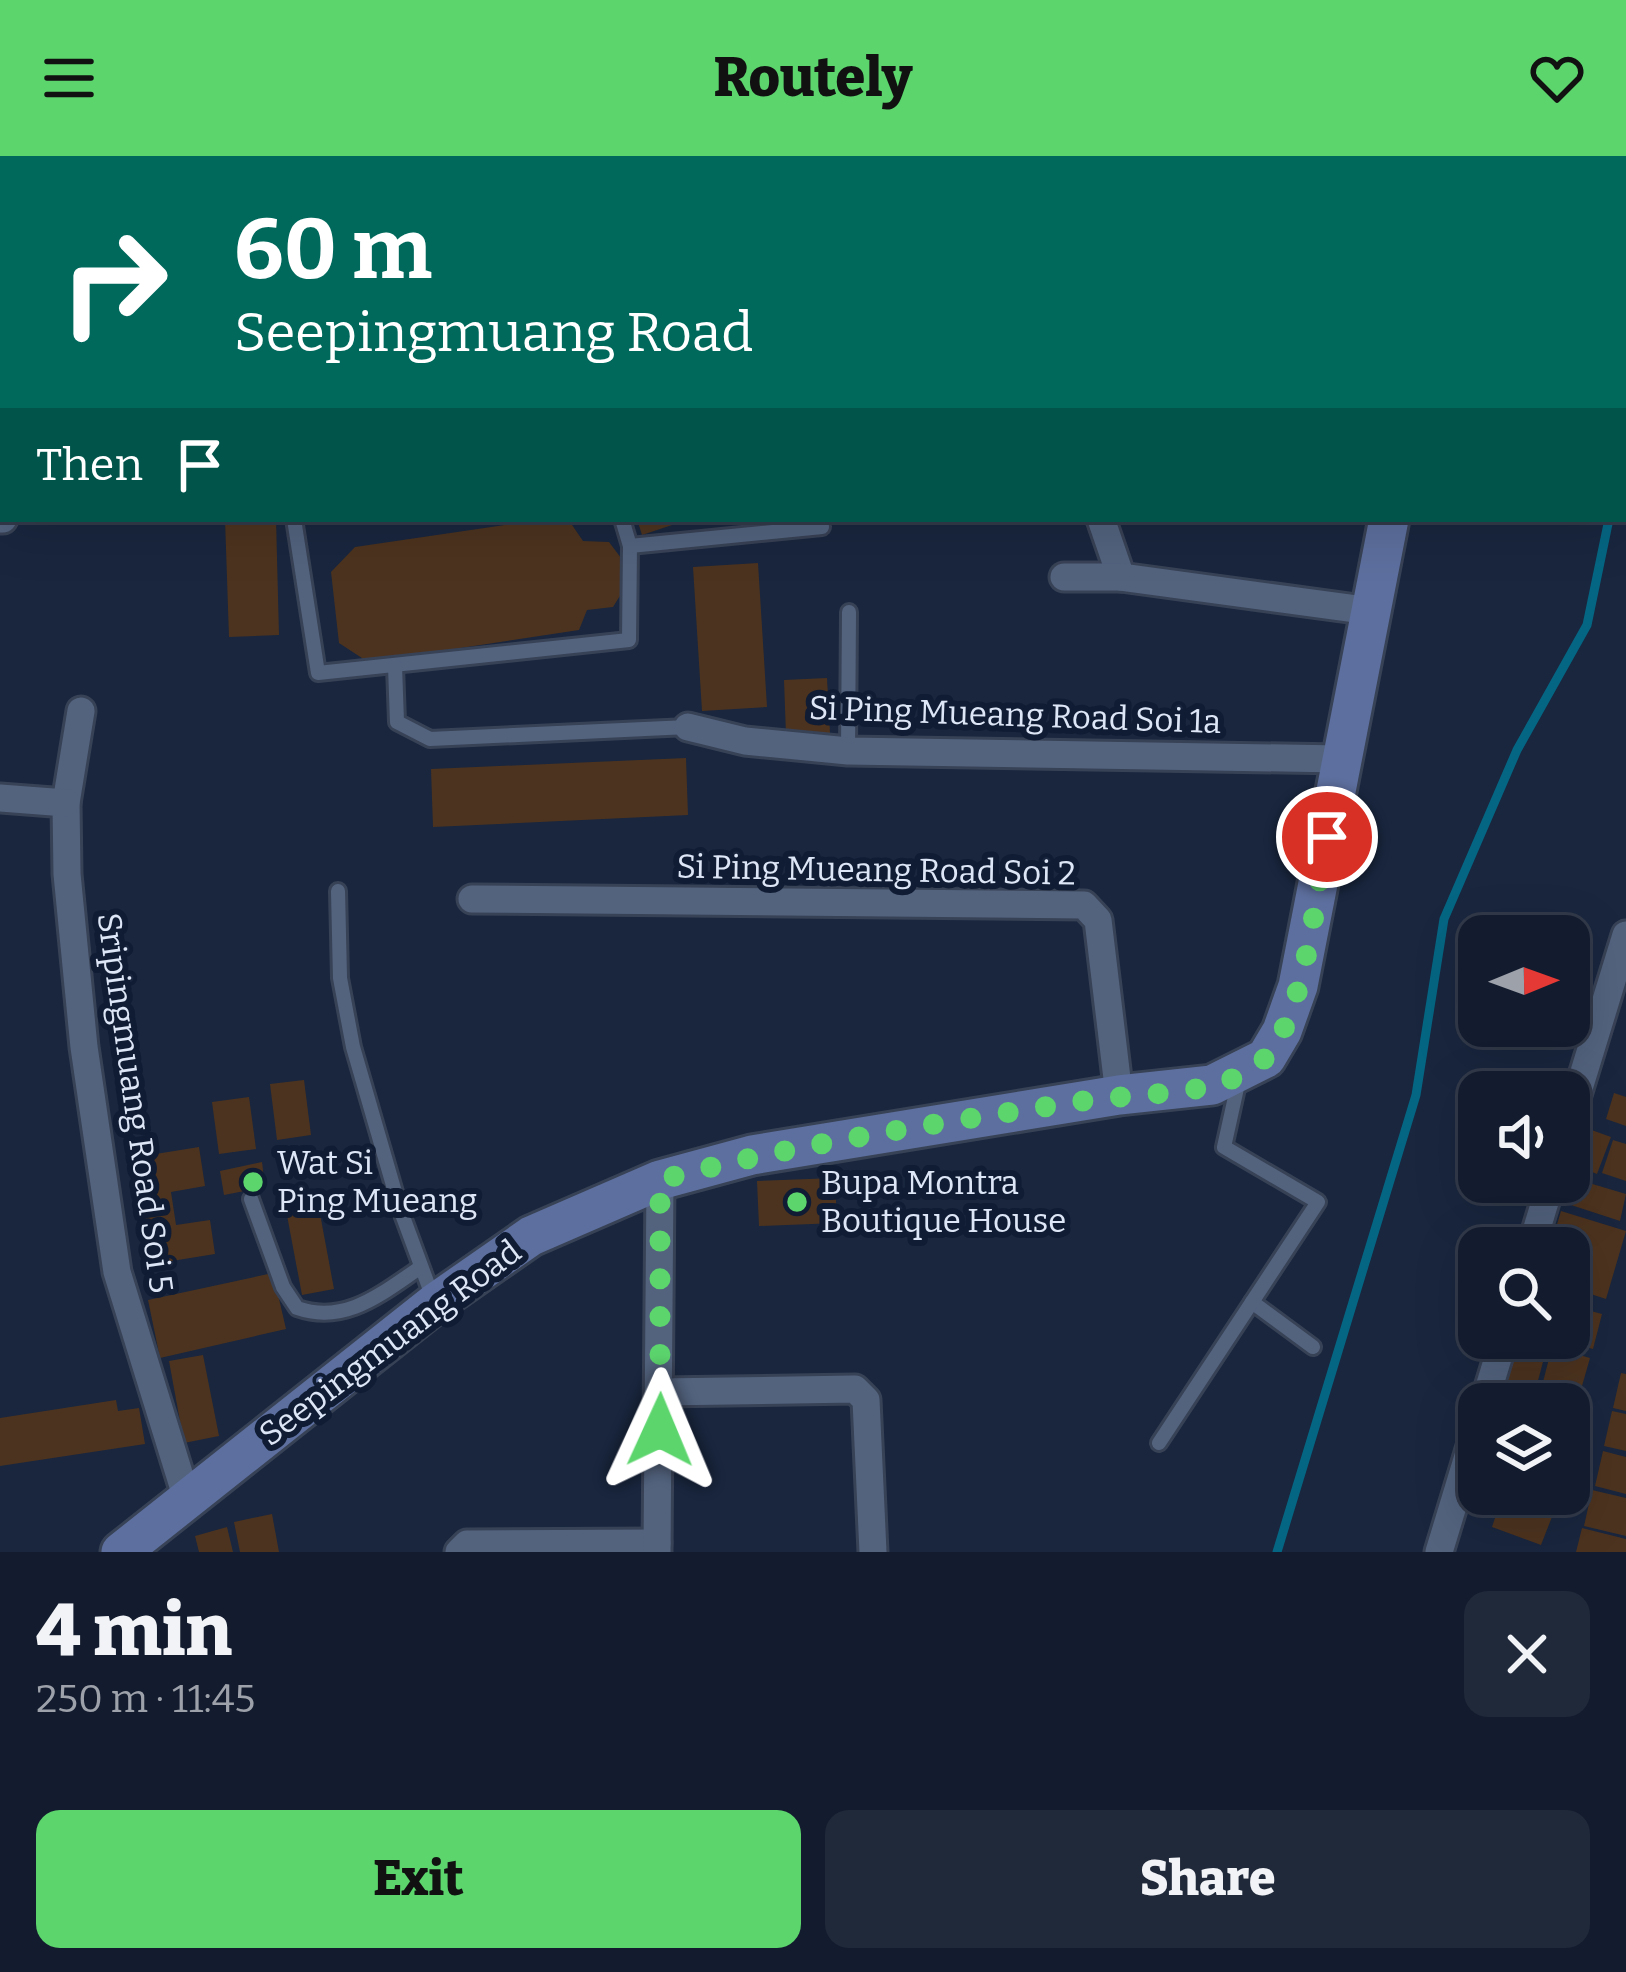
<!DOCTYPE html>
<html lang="en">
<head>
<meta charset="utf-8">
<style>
  body { margin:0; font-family:Bitter,serif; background:#20293a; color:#f1f3f6; height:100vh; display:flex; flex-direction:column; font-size:45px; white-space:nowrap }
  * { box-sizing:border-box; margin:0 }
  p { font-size:39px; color:#9da1aa }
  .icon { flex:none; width:66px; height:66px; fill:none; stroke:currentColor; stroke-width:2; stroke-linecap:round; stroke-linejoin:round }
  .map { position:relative; height:1396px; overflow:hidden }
  .drawer { display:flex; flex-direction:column; background:#131c2e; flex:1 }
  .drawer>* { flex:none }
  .guide { position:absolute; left:0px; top:0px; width:1626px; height:366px; box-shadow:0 12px 48px #0002,0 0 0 3px #323a4a; background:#00695c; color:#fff; overflow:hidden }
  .needle { width:78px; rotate:89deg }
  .buttons { position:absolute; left:1458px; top:759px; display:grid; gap:24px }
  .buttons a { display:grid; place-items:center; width:132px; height:132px; border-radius:24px; background:#131c2e; box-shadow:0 12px 48px #0002,0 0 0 3px #323a4a; font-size:60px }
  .pin { position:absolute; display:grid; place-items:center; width:102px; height:102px; color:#fff; margin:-51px; border:6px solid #fff; border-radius:50%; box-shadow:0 3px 12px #0007 }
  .me { position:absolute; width:132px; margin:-66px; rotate:1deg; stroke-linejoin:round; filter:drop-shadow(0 0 9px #0008) }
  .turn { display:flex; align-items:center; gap:42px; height:252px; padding:0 36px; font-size:54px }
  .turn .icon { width:156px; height:156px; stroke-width:2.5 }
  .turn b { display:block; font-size:84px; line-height:102px }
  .then { display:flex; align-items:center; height:114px; padding:0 36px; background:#0003; gap:24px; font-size:45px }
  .round { display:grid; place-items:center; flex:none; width:126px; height:126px; border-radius:24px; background:#20293a }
  .headline { display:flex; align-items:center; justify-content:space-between; height:204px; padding:0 36px }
  h1 { font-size:72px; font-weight:800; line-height:90px }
  .button { display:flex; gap:24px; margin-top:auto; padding:24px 36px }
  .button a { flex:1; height:138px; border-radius:24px; background:#5cd56d; color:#111; font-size:48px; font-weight:800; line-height:138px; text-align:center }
  .button a+a { background:#20293a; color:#f1f3f6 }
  header { display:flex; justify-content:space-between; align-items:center; height:156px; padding:0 36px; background:#5cd56d; color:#111; font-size:54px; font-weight:800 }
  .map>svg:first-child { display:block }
</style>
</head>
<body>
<header><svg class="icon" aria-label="menu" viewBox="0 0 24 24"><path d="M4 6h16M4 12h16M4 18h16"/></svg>Routely<svg class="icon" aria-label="heart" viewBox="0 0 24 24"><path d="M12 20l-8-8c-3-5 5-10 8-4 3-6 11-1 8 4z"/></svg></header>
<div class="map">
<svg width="1626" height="1396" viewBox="0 0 1626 1396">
  <rect width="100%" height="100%" fill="#19263e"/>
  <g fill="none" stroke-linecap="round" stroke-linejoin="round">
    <g stroke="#056683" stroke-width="9">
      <polyline points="1623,291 1626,275"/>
      <polyline points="1277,1396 1416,939 1444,763 1517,594 1587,469 1609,363"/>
    </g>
  </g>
  <g fill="#4c331f">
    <polygon points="225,363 276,363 279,479 229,481"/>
    <polygon points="545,363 568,363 583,385 609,386 624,406 626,430 613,451 587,454 579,474 368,506 339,487 331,416 355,391"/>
    <polygon points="637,363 687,363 687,364 642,379"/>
    <polygon points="758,407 767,551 702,555 693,411"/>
    <polygon points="827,522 830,577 786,579 784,524"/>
    <polygon points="686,602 688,659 433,671 431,613"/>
    <polygon points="304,924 311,979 277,984 270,928"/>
    <polygon points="1614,937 1626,941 1626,970 1606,963"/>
    <polygon points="249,941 256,993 219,998 212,946"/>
    <polygon points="1586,972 1611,981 1597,1018 1572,1008"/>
    <polygon points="1613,984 1626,988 1626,1025 1602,1017"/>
    <polygon points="199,991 205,1030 171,1036 176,1069 210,1064 215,1098 147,1109 131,1002"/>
    <polygon points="262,1006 265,1031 224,1039 220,1015"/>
    <polygon points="835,1022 837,1067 759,1070 757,1025"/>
    <polygon points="1579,1024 1626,1038 1620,1065 1571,1049"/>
    <polygon points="318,1047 334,1133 302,1139 286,1054"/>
    <polygon points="1561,1055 1626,1075 1606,1143 1569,1131 1569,1092 1550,1092"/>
    <polygon points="273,1117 286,1173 160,1202 148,1144"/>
    <polygon points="1569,1149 1602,1158 1593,1193 1557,1183 1569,1182"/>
    <polygon points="1518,1182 1547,1191 1536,1232 1506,1224"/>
    <polygon points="1552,1191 1590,1202 1580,1237 1543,1226"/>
    <polygon points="203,1199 219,1280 184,1287 169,1205"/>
    <polygon points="1621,1217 1626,1218 1626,1255 1613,1252"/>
    <polygon points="1539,1234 1576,1245 1570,1266 1569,1248 1535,1248"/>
    <polygon points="1501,1236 1529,1243 1528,1248 1498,1248"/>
    <polygon points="116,1244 118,1255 139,1252 145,1288 0,1310 0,1262"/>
    <polygon points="1612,1255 1626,1258 1626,1295 1604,1290"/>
    <polygon points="1603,1295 1626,1301 1626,1338 1595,1330"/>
    <polygon points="1592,1334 1626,1342 1626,1380 1584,1370"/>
    <polygon points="1486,1338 1529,1338 1557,1348 1541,1389 1492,1371 1497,1356 1481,1350"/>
    <polygon points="272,1358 279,1396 240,1396 234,1366"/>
    <polygon points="227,1371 233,1396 199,1396 195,1380"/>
    <polygon points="1582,1372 1626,1383 1626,1396 1576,1396"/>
  </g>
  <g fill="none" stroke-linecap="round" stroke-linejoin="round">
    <g stroke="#384256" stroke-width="20">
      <g id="lane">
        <polyline points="1311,3 1312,0"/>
        <polyline points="294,363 318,517 629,484 630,390 622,363"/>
        <polyline points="630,390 822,371"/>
        <polyline points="395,510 397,566 430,583 688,571"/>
        <polyline points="848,595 849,456"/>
        <polyline points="338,735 340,822 353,891 399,1050 433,1142"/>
        <path d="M 251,1043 L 283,1131 L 297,1152 C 346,1169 382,1137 421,1111"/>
        <polyline points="1252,1146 1313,1191"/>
        <polyline points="1159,1287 1318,1046 1224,991 1239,923"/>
      </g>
    </g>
    <g stroke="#384256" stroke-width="33">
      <g id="street">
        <polyline points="1623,56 1626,50"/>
        <polyline points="0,363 3,363"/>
        <polyline points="1101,363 1121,421 1371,455"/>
        <polyline points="1064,421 1121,421"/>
        <polyline points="81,555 66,647 67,718 84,891 117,1116 187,1343"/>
        <polyline points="688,571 745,585 848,595 1341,603"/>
        <polyline points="0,642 66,647"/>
        <polyline points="472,743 1084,749 1098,764 1119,939"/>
        <polyline points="1569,965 1626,779"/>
        <polyline points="1531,1092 1551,1026"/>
        <polyline points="660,1236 855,1233 866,1244 873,1396"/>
        <polyline points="1484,1248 1504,1182"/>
        <polyline points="459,1396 467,1388 657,1387"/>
        <polyline points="657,1396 660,1024"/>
        <polyline points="1439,1396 1479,1264"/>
      </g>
    </g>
    <g stroke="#384256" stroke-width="45">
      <g id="secondary">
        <polyline points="1221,0 1226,3"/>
        <polyline points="1490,3 1491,0"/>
        <polyline points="1623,151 1626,152"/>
        <polyline points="121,1396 435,1147 531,1080 660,1024 752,999 1119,939 1212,929 1266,902 1282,875 1298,830 1389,363"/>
      </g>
    </g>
    <use href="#lane" stroke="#53637e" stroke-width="14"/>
    <use href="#street" stroke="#53637e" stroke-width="27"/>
    <use href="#secondary" stroke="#5d6f9e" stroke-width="39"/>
  </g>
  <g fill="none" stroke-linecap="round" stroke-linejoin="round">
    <path stroke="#5cd56d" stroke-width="21" stroke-dasharray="0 37.8" d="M 660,1274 L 660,1024 C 799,987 941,967 1083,945 C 1125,939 1170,939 1211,930 C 1228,926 1255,914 1267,900 C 1305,857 1316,738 1327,681"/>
  </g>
  <g fill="#5cd56d" stroke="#101c33" stroke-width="4.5">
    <circle cx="253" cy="1026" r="12"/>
    <circle cx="797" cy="1046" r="12"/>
  </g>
  <g text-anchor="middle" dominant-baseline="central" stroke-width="12" stroke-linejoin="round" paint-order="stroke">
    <g font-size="33" fill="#dde6f6" stroke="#101c33">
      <text transform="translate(1015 559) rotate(2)">Si Ping Mueang Road Soi 1a</text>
      <text transform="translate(876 714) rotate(1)">Si Ping Mueang Road Soi 2</text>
      <text transform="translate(135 947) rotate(82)">Sripingmuang Road Soi 5</text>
      <text transform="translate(390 1187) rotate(-37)">Seepingmuang Road</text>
    </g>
    <g font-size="33" fill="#dde6f6" stroke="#101c33" text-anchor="start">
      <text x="277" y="1007">Wat Si<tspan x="277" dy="38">Ping Mueang</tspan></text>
      <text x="821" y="1027">Bupa Montra<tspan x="821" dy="38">Boutique House</tspan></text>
    </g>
  </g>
</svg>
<div class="buttons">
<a><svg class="needle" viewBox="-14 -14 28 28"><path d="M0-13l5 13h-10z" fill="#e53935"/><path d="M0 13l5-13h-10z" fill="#9da1aa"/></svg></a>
<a><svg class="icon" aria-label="sound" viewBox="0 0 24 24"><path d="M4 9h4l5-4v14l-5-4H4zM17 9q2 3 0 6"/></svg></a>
<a><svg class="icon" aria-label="search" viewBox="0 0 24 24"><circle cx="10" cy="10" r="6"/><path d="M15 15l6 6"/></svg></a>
<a><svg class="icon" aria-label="layers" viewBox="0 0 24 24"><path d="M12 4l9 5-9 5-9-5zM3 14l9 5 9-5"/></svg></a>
</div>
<div class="pin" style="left:1327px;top:681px;background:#d93025"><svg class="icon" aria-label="arrive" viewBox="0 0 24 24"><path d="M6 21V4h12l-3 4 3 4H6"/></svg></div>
<svg class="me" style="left:660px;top:1274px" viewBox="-20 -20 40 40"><path d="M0-17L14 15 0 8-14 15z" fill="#5cd56d" stroke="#fff" stroke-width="4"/></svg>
<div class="guide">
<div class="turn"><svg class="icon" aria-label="right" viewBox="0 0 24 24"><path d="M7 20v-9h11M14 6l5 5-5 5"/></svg><div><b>60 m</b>Seepingmuang Road</div></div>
<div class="then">Then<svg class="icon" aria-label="arrive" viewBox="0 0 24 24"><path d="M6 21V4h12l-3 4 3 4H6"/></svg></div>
</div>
</div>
<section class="drawer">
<div class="headline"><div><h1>4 min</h1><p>250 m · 11:45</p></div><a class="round"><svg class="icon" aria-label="close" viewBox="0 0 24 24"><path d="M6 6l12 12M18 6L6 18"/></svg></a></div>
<div class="button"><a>Exit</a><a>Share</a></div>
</section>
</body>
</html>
